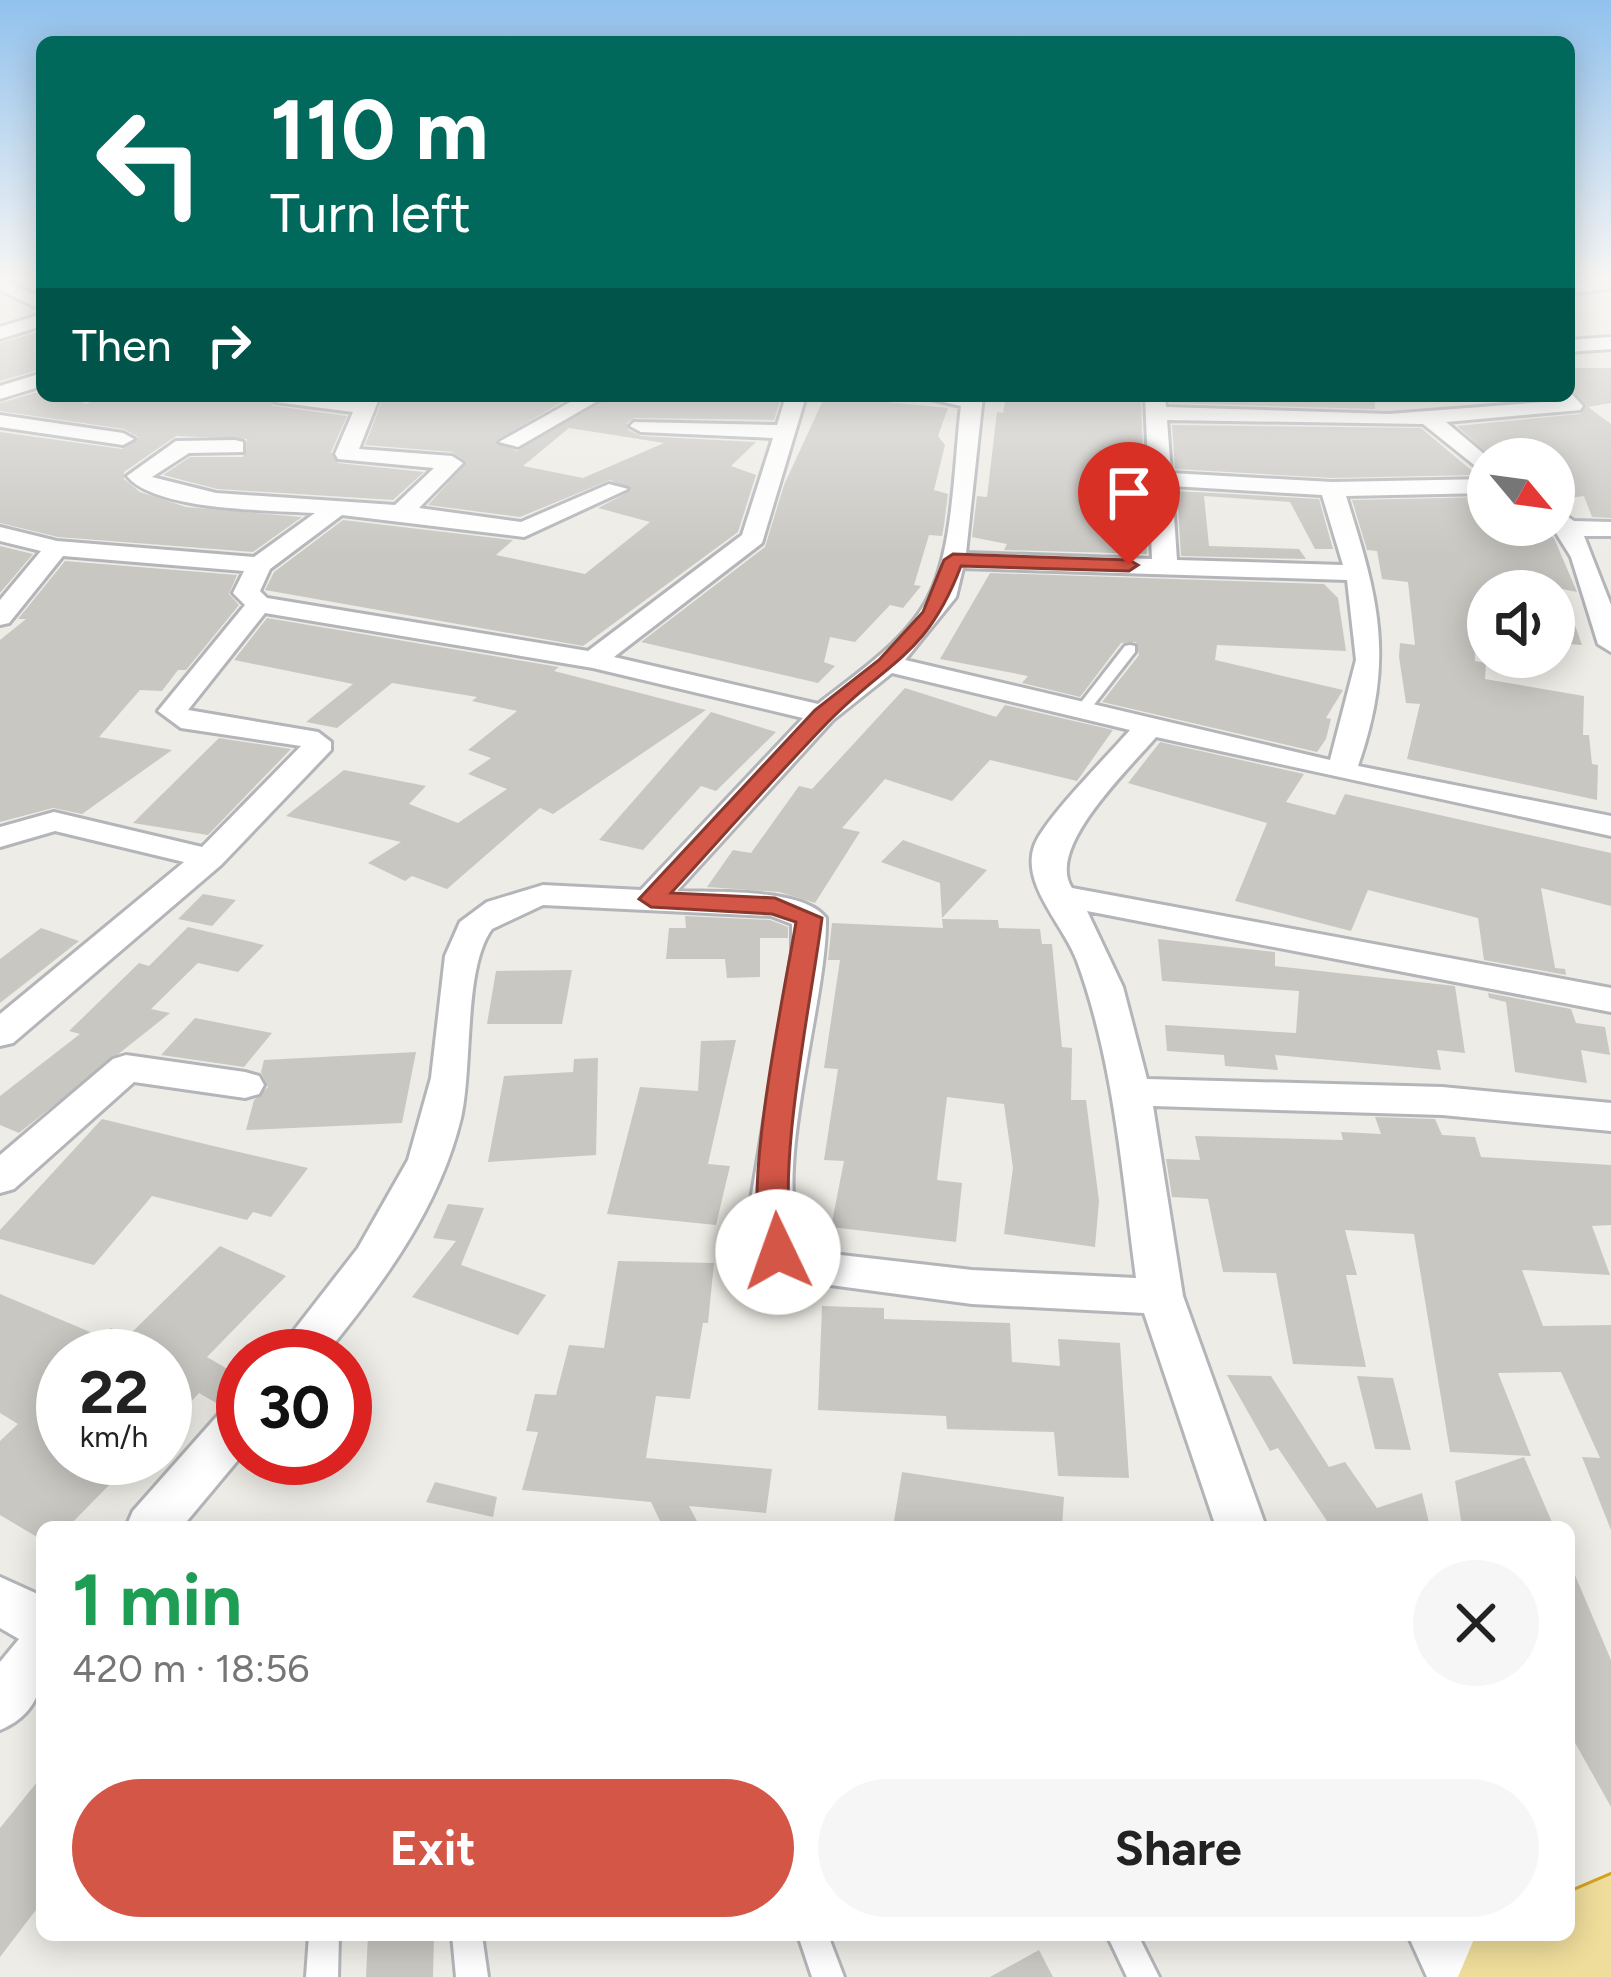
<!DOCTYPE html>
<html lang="en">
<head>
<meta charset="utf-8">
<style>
  body { margin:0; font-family:Figtree,sans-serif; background:#f6f6f6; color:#222; height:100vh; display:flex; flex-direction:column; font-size:45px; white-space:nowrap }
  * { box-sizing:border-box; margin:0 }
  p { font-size:39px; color:#767676 }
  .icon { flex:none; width:66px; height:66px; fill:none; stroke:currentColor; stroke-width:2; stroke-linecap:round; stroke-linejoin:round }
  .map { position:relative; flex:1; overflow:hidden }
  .drawer { position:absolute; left:36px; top:1521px; width:1539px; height:420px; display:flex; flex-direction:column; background:#fff; border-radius:18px; box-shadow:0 6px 30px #0003 }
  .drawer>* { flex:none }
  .banner { position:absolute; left:36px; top:36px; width:1539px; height:366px; border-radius:18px; box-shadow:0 6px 30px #0003; background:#00695c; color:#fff; overflow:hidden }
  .needle { width:78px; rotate:119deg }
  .fabs { position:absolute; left:1467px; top:438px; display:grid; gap:24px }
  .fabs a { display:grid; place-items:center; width:108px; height:108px; border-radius:50%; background:#fff; box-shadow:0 6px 30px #0003; font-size:60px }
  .speed { position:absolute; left:36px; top:1329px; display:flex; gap:24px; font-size:60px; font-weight:700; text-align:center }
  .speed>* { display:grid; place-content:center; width:156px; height:156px; border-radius:50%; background:#fff; box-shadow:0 6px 30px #0003; line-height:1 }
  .speed small { font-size:30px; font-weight:400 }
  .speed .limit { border:18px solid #d22; background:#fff; color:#111 }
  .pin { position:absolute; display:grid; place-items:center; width:102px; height:102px; color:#fff; margin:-123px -51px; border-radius:50% 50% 50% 0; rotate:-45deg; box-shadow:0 0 12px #0007 }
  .pin .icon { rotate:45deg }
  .me { position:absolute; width:132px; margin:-66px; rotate:357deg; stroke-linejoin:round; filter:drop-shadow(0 0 9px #0008) }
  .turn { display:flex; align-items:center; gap:42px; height:252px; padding:0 36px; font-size:54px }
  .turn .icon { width:156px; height:156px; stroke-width:2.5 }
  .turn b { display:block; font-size:84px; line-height:102px }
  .then { display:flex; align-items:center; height:114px; padding:0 36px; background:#0003; gap:24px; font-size:45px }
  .round { display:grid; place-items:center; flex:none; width:126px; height:126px; border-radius:63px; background:#f6f6f6 }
  .overview { display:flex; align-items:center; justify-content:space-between; height:204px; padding:0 36px }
  h1 { font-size:72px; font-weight:700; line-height:90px; color:#1e9e55 }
  .button { display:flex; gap:24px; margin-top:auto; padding:24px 36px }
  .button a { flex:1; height:138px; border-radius:72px; background:#d35646; color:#fff; font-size:48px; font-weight:700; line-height:138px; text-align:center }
  .button a+a { background:#f6f6f6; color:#222 }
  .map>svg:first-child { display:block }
</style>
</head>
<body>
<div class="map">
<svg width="1611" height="1977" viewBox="0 0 1611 1977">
  <rect width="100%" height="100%" fill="#eeece6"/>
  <g fill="#c9c7c2" fill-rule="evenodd">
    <polygon points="42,331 42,369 0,381 0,343"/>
    <polygon points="1569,368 1611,368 1611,403 1588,407 1611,424 1611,518 1592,517 1584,496 1554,500 1554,456 1494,459 1457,426 1580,414 1587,406 1569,387"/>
    <polygon points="42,391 42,396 67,396 86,404 106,396 261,396 274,406 347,416 331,452 338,463 424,472 393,500 217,489 163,475 190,457 243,457 247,439 176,436 124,472 124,479 140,492 186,507 302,517 253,552 58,537 0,523 0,432 122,449 138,437 124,429 0,411 0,403"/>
    <path d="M 384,396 L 572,396 L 495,441 L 517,451 L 610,396 L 781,397 L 774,420 L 634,418 L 627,423 L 628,430 L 641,436 L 756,442 L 731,466 L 756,475 L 738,532 L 583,646 L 265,590 L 274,572 L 343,520 L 513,540 L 496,555 L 585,574 L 650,522 L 598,508 L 632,490 L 610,480 L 520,517 L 428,505 L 467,462 L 452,452 L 365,445 ZM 569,428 L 664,443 L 583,478 L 523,466 Z"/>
    <polygon points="825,396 948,408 938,436 945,445 934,490 948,494 944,525 942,536 929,535 914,585 921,586 903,608 890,605 855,642 830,637 824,662 835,666 818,683 641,642 765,547 784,485"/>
    <polygon points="1006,396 1141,401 1147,554 1004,550 1007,544 972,537 977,496 987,497 997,412 1003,413"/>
    <polygon points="1170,396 1364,396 1375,397 1375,409 1170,403"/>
    <polygon points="1172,425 1421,428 1477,475 1332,478 1175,469"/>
    <polygon points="1177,491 1319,499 1333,549 1315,549 1290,502 1204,496 1209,546 1299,549 1306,559 1181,556"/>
    <polygon points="1488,497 1488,525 1538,525 1554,538 1577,592 1562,589 1582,645 1554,643 1554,591 1488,591 1488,605 1474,604 1475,661 1486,663 1485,679 1584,696 1583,735 1589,735 1592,764 1598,765 1597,800 1407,759 1420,704 1406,703 1399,657 1400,643 1415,645 1408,582 1382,579 1377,551 1367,550 1352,500"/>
    <polygon points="0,546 33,554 0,593"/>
    <polygon points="65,561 237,575 229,594 239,605 186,670 178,670 162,691 140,690 99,737 172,750 82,814 53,808 0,822 0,640 26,619 18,619"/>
    <polygon points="990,573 1324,584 1338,598 1346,651 1217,645 1215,660 1343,690 1326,718 1331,719 1326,739 1317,752 1102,702 1139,655 1136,642 1121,643 1080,697 1022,683 1028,676 940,659"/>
    <polygon points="267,618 559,667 554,671 706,710 553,814 540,808 447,889 412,876 405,881 368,863 401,842 286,816 344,770 426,786 409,804 458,823 507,789 468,774 491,758 468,750 517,711 472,701 477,697 392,683 337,728 306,722 353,684 234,660"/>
    <polygon points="905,688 996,717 1005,705 1113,730 1077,781 990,760 952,801 885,779 842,828 860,832 815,903 779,892 707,887 733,850 751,853 799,786 812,789"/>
    <polygon points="711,712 776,732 716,791 701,786 643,850 599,840"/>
    <polygon points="219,738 291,749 208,835 133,823"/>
    <polygon points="1160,742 1304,774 1286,802 1335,815 1345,794 1611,853 1611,906 1541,888 1555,968 1565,969 1566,975 1484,960 1478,918 1368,890 1351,931 1235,901 1267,823 1128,783"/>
    <polygon points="903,840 987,870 942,918 940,883 881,862"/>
    <polygon points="203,894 236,900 212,926 178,919"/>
    <polygon points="685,916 770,920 788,927 788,938 760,938 760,977 727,978 725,959 666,959 669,928 686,928"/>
    <polygon points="942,919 998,920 999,928 1040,929 1042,944 1052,944 1062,1047 1072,1048 1071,1100 1086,1100 1099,1201 1095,1247 1004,1234 1013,1168 1004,1104 947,1097 937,1180 962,1183 956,1242 831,1227 844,1161 824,1160 838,1069 824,1068 840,960 828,960 832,923 943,928"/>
    <polygon points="188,927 264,945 238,972 198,963 151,1009 170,1013 19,1133 0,1125 0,1096 80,1034 69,1031 139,963 149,966"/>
    <polygon points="41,928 79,941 0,1003 0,959"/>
    <polygon points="1158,939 1275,952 1275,966 1455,986 1465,1053 1437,1050 1441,1070 1275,1055 1278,1070 1225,1066 1224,1055 1167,1051 1165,1025 1296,1033 1299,991 1162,981"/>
    <polygon points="572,970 562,1024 487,1024 496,971"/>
    <polygon points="1488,993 1571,1009 1576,1023 1605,1027 1610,1055 1581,1050 1587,1083 1515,1072 1506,1002 1489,998"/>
    <polygon points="195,1018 272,1033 244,1067 161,1055"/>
    <polygon points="736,1040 708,1164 730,1166 716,1225 607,1214 640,1087 698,1091 701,1041"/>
    <polygon points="416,1052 402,1123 246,1130 254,1100 268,1087 261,1072 264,1060"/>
    <polygon points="598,1058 596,1155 488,1162 504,1076 573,1072 574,1059"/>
    <polygon points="1375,1117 1435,1119 1442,1135 1475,1137 1481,1157 1611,1165 1611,1225 1592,1226 1610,1275 1522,1270 1543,1326 1611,1325 1611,1530 1582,1457 1600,1458 1561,1372 1498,1373 1531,1456 1450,1452 1414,1234 1345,1230 1357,1275 1346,1275 1366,1367 1293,1364 1276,1273 1223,1272 1208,1199 1172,1197 1166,1159 1200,1160 1195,1136 1343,1140 1341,1132 1381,1134"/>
    <polygon points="102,1119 205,1144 308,1168 271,1217 253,1212 247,1220 152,1196 94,1265 0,1239 0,1230"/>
    <polygon points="448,1204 484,1208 461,1265 546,1295 518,1335 412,1297 456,1241 433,1238"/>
    <polygon points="220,1246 286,1276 207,1357 243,1378 218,1404 199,1393 165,1430 165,1356 63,1356 63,1458 77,1458 115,1479 68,1527 42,1527 42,1540 0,1515 0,1441 18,1424 0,1413 0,1294 102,1337 111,1328 128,1336"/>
    <polygon points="618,1261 714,1263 708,1323 703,1323 690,1399 656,1396 646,1458 772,1469 766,1513 689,1506 700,1527 663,1527 651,1502 522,1490 538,1432 526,1431 535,1394 556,1395 569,1345 604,1348"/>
    <polygon points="822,1306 884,1308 884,1319 1010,1323 1012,1362 1060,1366 1058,1339 1120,1343 1129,1478 1058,1476 1054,1432 947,1429 946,1416 818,1410"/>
    <polygon points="1227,1375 1271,1376 1329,1467 1345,1462 1377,1508 1422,1493 1430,1527 1331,1527 1278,1448 1270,1451"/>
    <polygon points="1357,1376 1393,1378 1411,1450 1375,1449"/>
    <polygon points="1524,1457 1554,1527 1462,1527 1455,1481"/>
    <polygon points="902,1472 1064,1497 1062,1527 931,1527 894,1521"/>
    <polygon points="435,1482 497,1497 493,1517 426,1502"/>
    <polygon points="1569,1561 1611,1660 1611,1807 1569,1732"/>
    <polygon points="42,1776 42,1902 0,1957 0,1828"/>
    <polygon points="368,1935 434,1935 433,1977 366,1977"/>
    <polygon points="1039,1950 1053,1977 990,1977"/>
  </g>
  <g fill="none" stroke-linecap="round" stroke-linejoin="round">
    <g stroke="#b3b5b9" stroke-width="6">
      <g id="lane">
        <polygon points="1130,645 1135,646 1135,652 1089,711 1079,711 1079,705 1125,646"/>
        <polygon points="309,1935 339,1935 338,1977 306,1977"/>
        <polygon points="452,1935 482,1935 488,1977 456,1977"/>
        <polygon points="798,1935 828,1935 844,1977 812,1977"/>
        <polygon points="1107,1935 1138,1935 1159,1977 1127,1977"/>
      </g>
    </g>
    <g stroke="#b3b5b9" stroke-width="6">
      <g id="street">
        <polygon points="0,279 42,298 42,310 0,290"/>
        <polygon points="1611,279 1611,288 1569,294 1569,284"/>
        <polygon points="42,314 42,326 0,339 0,327"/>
        <polygon points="1611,337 1611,349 1569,352 1569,340"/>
        <polygon points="42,373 42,386 0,399 0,386"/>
        <path d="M 1569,391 L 1583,406 L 1580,410 L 1446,422 L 1490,459 L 1488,476 L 1423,424 L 1167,420 L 1171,473 L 1332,482 L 1488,479 L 1488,493 L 1346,496 C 1379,600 1395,659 1358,766 L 1611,816 L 1611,836 L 1156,737 C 1129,769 1045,848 1072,888 L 1611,988 L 1611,1012 L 1087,911 L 1123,987 L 1147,1079 L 1442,1087 L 1611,1103 L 1611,1131 L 1442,1115 L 1153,1106 L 1183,1296 L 1266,1527 L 1216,1527 L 1144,1313 L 972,1304 L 778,1278 L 756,1239 L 751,1200 L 792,953 L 792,924 L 771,916 L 543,905 L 492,929 C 463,968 473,1067 461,1118 C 439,1209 382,1285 324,1356 L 274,1356 L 358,1248 L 408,1160 L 431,1078 L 445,956 L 460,922 L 487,902 L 543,885 L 641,890 L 803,718 L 593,668 L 265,613 L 188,710 L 318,732 L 331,742 L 331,750 L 221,865 L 13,1043 L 0,1046 L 0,1014 L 184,862 L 55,831 L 0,847 L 0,827 L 54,812 L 202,847 L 301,746 L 181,728 L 158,711 L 245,605 L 233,593 L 244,571 L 63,556 L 9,623 L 0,625 L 0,600 L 41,551 L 0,541 L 0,527 L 57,541 L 254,557 L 315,513 C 270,510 155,511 127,476 L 176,441 L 235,440 L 243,442 L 243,452 L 189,453 L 152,477 L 216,493 L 395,505 L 434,468 L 338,459 L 335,454 L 353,412 L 275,402 L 265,396 L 380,396 L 359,449 L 452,456 L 463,463 L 419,508 L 521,522 L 609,484 L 628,489 L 524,537 L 342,515 L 270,569 L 260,591 L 267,598 L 588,651 L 742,535 L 773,438 L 641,432 L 630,426 L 634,422 L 777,425 L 786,396 L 806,396 L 762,543 L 614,657 L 818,704 C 856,674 911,638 931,592 C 954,543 954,461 961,406 L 917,396 L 983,396 L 966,553 L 1152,559 L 1145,396 L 1165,396 L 1166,407 L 1389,414 L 1557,401 L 1554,396 L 1569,396 ZM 1172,486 L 1322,495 L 1343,565 L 1177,560 ZM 963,568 L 1347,580 L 1356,660 L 1330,760 L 905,660 L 956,597 ZM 892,673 L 1130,730 C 1107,757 1047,816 1035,844 C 1019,883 1064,925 1077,961 C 1114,1062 1122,1172 1136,1278 L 972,1270 L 806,1251 C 766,1185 828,1002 826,918 C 803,887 713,893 677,891 L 833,720 Z"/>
        <polygon points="581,396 606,396 518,447 499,442"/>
        <polygon points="0,415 123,433 134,439 123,445 0,427"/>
        <polygon points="1554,508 1574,521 1611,522 1611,536 1584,536 1611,605 1611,652 1598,644 1571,557 1551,525"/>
        <polygon points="126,1055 245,1072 259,1076 264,1085 259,1094 245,1098 134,1082 14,1189 0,1193 0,1155 113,1059"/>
        <polygon points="243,1400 243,1454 182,1527 126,1527 133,1511 226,1406"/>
        <path d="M 0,1577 L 42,1596 C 42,1649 58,1706 0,1730 L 0,1662 L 19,1639 L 0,1628 Z"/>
        <polygon points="1408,1935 1471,1935 1491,1977 1427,1977"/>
      </g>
    </g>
    <g stroke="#d6a21e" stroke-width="6">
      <g id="highway">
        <polygon points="1593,279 1611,279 1611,289 1597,285"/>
        <polygon points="1611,1875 1611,1977 1458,1977 1474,1939 1481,1935 1569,1935 1569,1893"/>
      </g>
    </g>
    <use href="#lane" fill="#fff" fill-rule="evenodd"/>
    <use href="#street" fill="#fff" fill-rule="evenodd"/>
    <use href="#highway" fill="#efdd9b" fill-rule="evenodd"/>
  </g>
  <linearGradient id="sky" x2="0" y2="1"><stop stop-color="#91c1ed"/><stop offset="0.5" stop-color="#f7f6f4"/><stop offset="1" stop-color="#f7f6f4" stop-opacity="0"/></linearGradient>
  <rect width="1611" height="556" fill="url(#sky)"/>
  <path fill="#d35646" stroke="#89382e" stroke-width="3" d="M 953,554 L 1129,560 L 1138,565 L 1129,571 L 961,566 C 926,658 888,660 827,723 C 774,778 723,836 671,893 L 775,898 L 822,918 C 811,1004 774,1174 794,1252 L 778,1265 L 766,1261 C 737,1207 785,991 796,922 L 772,914 L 651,907 L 639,899 L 815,710 L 879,660 L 923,612 L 944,560 Z"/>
</svg>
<div class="fabs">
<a><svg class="needle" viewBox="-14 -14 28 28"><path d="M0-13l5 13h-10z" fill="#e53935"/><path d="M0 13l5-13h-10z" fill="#767676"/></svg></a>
<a><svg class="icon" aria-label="sound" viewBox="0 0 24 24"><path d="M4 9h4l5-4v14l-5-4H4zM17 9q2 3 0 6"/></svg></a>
</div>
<div class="speed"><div>22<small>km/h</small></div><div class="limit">30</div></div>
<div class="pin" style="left:1129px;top:565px;background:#d93025"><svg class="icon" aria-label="arrive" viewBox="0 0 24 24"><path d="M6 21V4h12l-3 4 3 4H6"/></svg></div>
<svg class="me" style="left:778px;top:1252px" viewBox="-20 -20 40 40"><circle r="19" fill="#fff"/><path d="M0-13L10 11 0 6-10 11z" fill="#d35646"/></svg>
<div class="banner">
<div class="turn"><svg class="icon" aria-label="left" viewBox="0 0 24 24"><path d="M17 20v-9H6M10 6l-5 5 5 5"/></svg><div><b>110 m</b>Turn left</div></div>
<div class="then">Then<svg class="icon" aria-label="right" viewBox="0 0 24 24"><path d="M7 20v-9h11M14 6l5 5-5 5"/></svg></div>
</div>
<section class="drawer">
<div class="overview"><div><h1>1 min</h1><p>420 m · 18:56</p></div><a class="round"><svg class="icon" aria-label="close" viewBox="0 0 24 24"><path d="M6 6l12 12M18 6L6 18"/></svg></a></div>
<div class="button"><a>Exit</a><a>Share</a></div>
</section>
</div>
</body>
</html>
